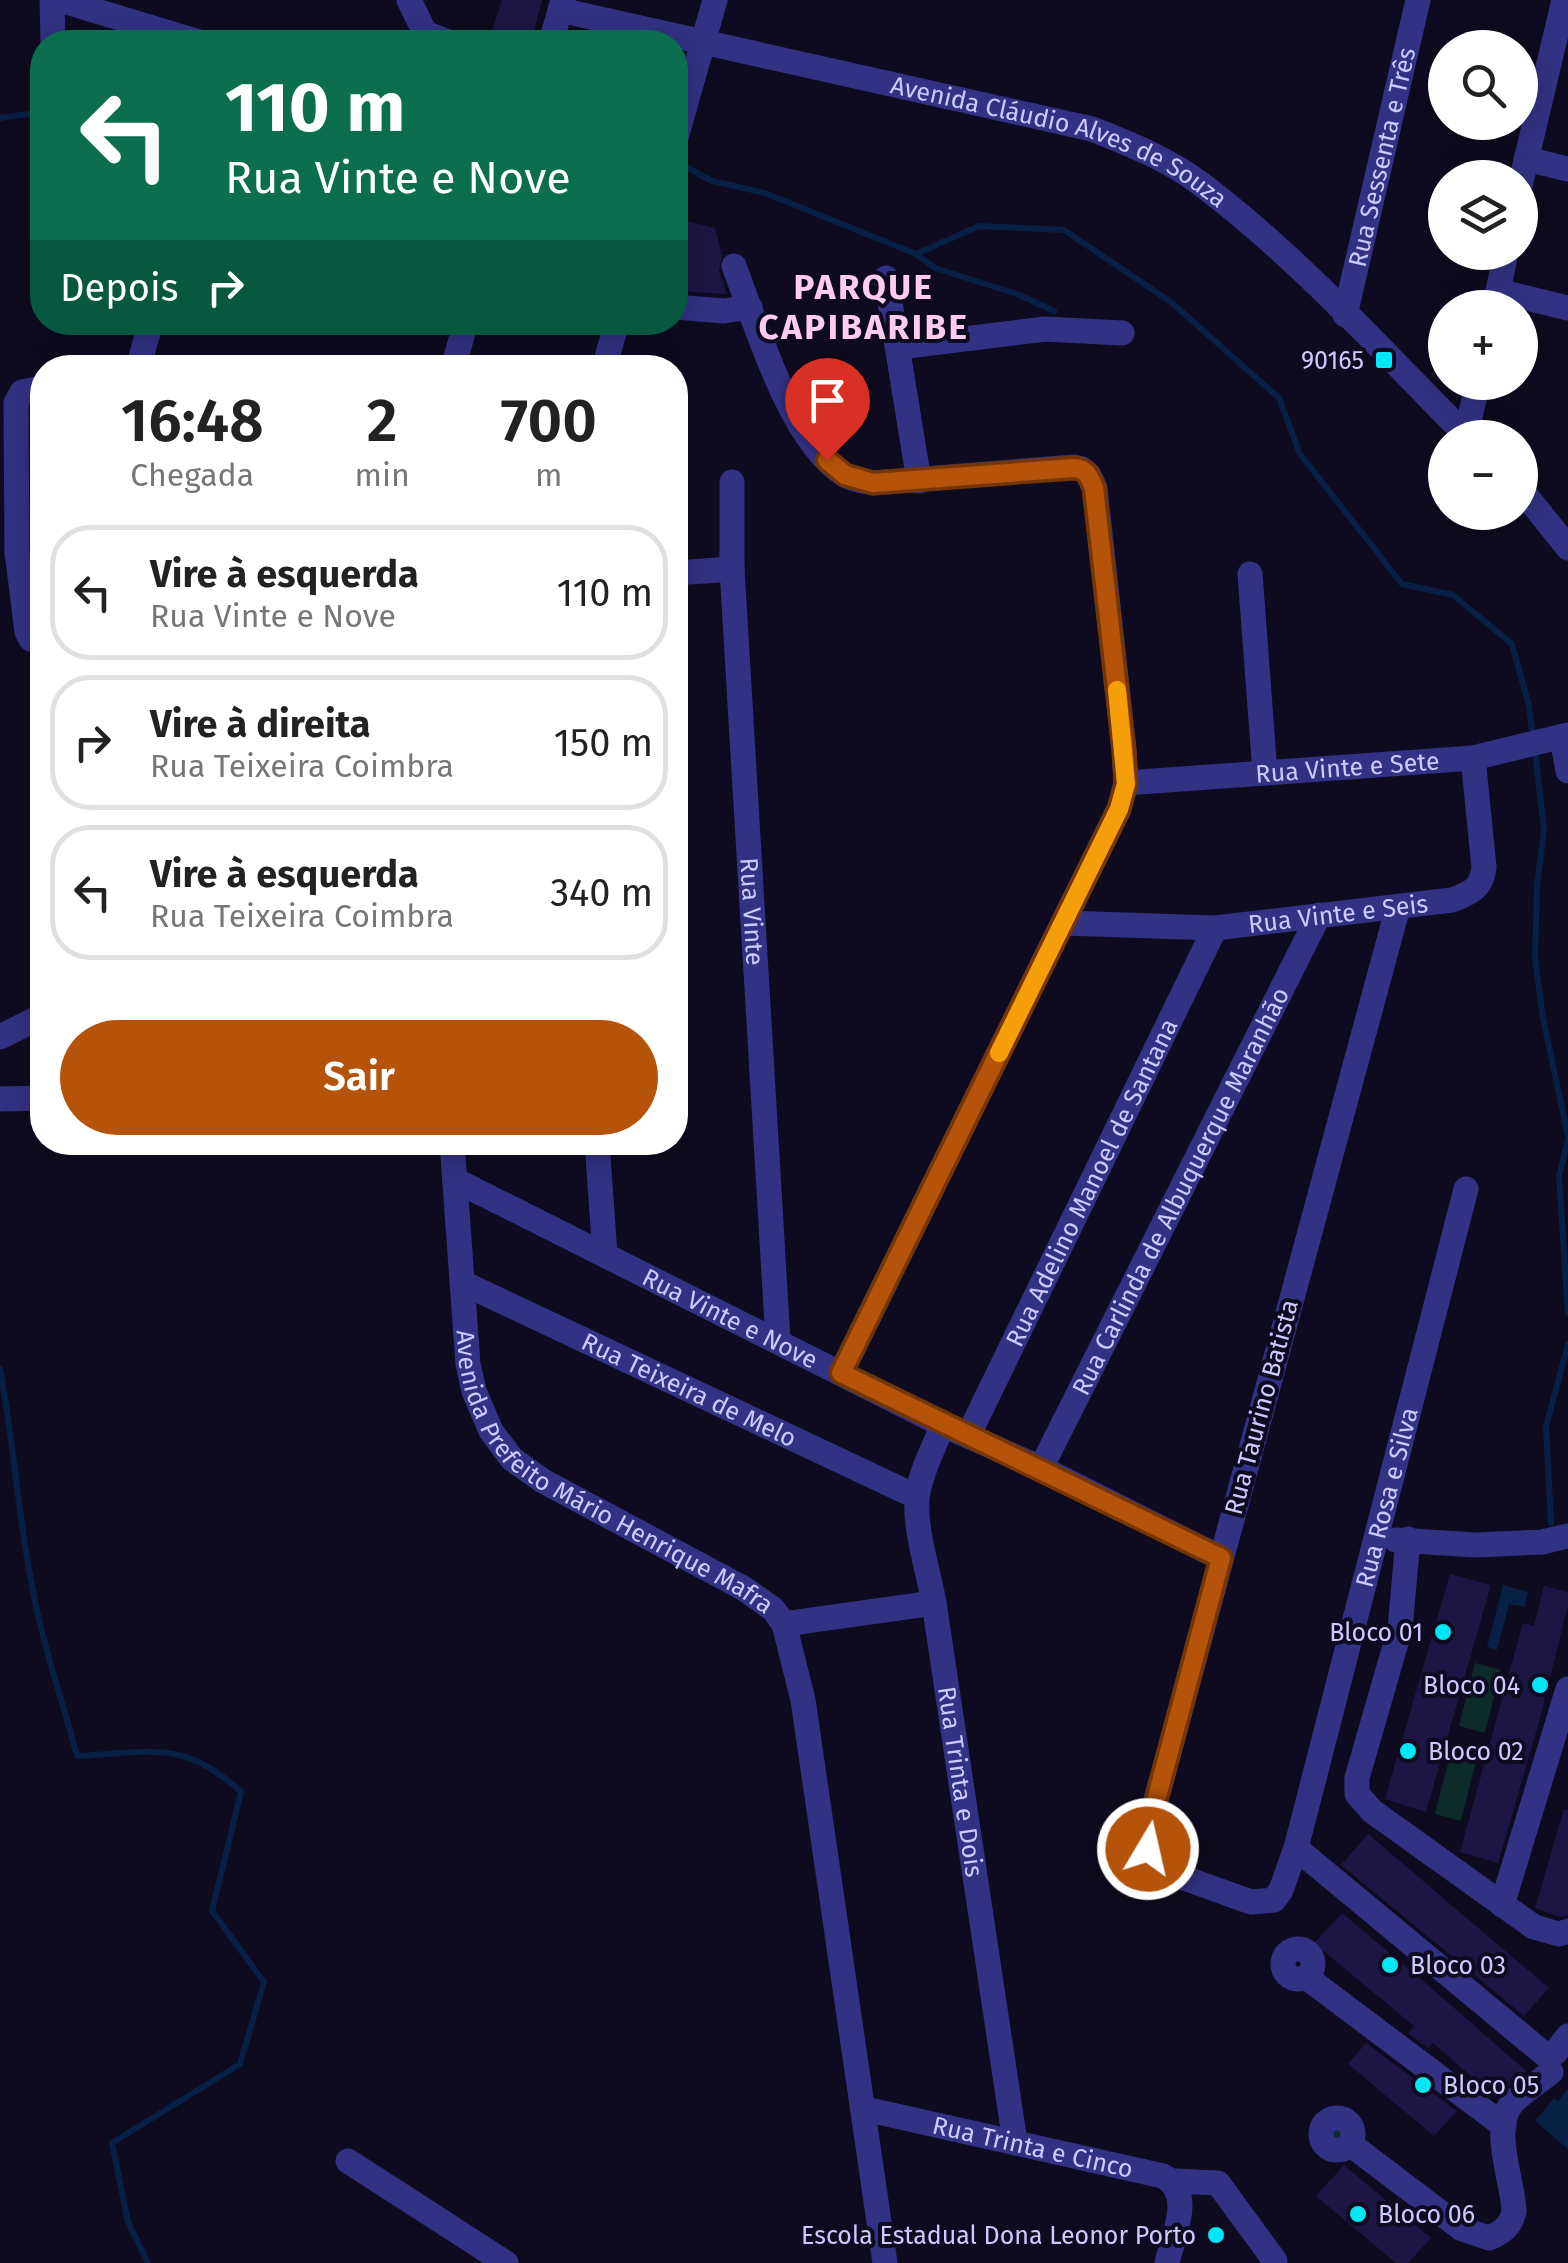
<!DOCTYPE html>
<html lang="pt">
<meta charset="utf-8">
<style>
:root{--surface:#fff;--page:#f6f6f6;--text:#222;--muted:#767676;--line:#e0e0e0;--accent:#b45309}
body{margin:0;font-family:"Fira Sans",sans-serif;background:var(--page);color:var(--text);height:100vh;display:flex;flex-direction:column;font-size:38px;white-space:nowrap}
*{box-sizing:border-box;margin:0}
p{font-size:32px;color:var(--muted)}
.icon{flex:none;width:55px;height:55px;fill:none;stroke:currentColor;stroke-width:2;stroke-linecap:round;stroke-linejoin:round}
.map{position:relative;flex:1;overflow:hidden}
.sheet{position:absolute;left:30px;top:355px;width:658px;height:800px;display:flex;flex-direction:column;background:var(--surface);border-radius:40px;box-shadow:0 5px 25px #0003}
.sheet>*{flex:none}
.guide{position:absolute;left:30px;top:30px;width:658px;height:305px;border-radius:40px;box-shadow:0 5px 25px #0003;background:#0b6e4f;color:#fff;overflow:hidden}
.tools{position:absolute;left:1428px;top:30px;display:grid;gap:20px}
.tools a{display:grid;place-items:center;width:110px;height:110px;border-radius:50%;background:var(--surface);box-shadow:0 5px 25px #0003;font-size:50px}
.pin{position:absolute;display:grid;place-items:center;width:85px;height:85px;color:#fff;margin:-102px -42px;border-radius:50% 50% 50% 0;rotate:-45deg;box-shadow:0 0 10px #0007}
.pin .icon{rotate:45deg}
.me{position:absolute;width:110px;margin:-55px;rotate:9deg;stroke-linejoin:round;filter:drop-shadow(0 0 8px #0008)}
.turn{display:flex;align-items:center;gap:35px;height:210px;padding:0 30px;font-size:45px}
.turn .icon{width:130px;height:130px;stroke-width:2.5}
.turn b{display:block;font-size:70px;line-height:85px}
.then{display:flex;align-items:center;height:95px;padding:0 30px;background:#0003;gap:20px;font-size:38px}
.eta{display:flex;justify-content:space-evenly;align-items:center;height:170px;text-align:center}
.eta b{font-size:60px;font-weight:600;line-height:70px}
.action{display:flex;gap:20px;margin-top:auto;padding:20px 30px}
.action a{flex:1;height:115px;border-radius:60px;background:var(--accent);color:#fff;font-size:40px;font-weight:600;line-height:115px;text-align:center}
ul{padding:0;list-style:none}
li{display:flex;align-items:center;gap:30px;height:135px;margin:0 20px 15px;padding:0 10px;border:5px solid var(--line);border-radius:40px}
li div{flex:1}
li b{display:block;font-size:38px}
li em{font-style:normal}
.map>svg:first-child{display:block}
.green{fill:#0d2b29}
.water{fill:#072043}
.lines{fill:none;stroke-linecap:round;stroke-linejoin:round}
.stream{stroke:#072043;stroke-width:6}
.building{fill:#1d1543}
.minor{stroke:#323284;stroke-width:25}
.route-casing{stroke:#753606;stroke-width:25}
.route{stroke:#b45309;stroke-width:18}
.slow{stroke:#f59e0b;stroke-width:18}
.poi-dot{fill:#00e7f5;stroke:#0e0b20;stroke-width:4}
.labels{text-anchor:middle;stroke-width:8;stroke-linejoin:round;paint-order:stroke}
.street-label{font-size:25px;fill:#cecaff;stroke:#0e0b20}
.poi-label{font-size:25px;fill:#cecaff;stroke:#0e0b20;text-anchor:end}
.district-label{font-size:35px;font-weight:bold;letter-spacing:2.5px;fill:#ffccef;stroke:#0e0b20}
</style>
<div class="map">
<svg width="1568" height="2263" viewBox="0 0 1568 2263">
<rect width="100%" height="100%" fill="#0e0b20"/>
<path class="green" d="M1475 1663 1501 1670 1485 1733 1459 1726Z
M1451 1752 1477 1758 1461 1821 1435 1814Z
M1321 2134a16 16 0 1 1 32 0a16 16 0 1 1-32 0Z"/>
<path class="water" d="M1503 1585 1528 1592 1525 1607 1509 1604 1497 1650 1487 1647Z
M1568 2089V2149L1535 2121 1554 2098 1558 2101Z"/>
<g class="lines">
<path class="stream" d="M0 118 42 112
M675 161 712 181 765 193 916 254 979 226 1064 230 1171 302 1279 398 1300 454 1402 584 1453 595 1512 644 1529 706 1533 739
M916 254 935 268 1017 294 1054 311
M1535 751 1544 830 1537 886 1535 959 1543 1018 1568 1136
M1568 1140 1559 1176 1568 1313
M0 1369C14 1443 18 1517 33 1591 43 1647 63 1702 77 1756 150 1753 183 1738 241 1792L212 1911 264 1982 240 2064 112 2143 128 2222 148 2263
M1551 1523 1546 1427 1568 1344"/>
</g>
<path class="building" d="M502 0H542L531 42H488Z
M675 218 715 228 722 256 719 271 727 294 675 291Z
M1450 1574 1491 1585 1426 1812 1385 1799Z
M1544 1586 1568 1592V1605L1539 1722 1498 1863 1460 1852 1523 1623 1534 1626Z
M1564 1809 1568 1810V1915L1559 1917 1535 1908Z
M1368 1834 1549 1988 1524 2016 1341 1865Z
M1342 1913 1429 1986 1526 2071 1496 2098 1433 2043 1428 2048 1408 2033 1414 2026 1314 1943Z
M1366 2043 1457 2111 1434 2136 1348 2064Z
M1344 2165 1431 2238 1408 2263H1396L1316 2196Z"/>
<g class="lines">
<g class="minor">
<path d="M52 0 53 42"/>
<path d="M60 0 199 42"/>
<path d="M409 0 425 33 448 42"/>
<path id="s1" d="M560 10 1092 129C1130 144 1168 159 1201 184 1299 258 1383 352 1469 438"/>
<path d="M551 42 563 0"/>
<path d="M675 141 715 0"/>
<path d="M1526 159 1568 169"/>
<path d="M1520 186 1564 0"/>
<path d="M734 266C757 326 789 438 843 474 852 480 863 481 873 483L1074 467 1082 469 1089 475 1095 488 1124 750 1126 783 1119 809 841 1373"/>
<path d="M886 278 919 481"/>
<path d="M1498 291 1568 308"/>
<path d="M1495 306 1506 252"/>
<path d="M675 307 724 311 750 307"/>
<path id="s2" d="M1345 315 1418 0"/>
<path d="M899 347 1045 329 1122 333"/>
<path d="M138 368 151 322"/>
<path d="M453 368 466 322"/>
<path d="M604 368 617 322"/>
<path d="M42 388 22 392 16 403 17 552 27 632 31 639 42 640"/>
<path d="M1466 434 1478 382"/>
<path id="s3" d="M732 482V569L778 1341"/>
<path d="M1520 488 1568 548"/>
<path d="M675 573 732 569"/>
<path d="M1250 574 1265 773"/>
<path d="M1562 737 1568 771"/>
<path id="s4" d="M1126 783 1473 758 1568 735"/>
<path id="s5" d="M1398 907 1152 1815C1148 1834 1143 1855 1159 1869L1251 1902 1274 1900 1281 1890 1296 1848 1466 1189"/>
<path id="s6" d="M1064 923 1215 928 1452 900C1471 893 1482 888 1484 867L1473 758"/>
<path d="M0 1037 42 1016"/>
<path d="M0 1099 42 1098"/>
<path id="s7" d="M452 1142 468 1364 474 1391 491 1431 512 1459 543 1481 743 1588 773 1609 784 1624 803 1700 885 2263"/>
<path d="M597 1142 605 1255"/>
<path id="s8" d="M455 1180 943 1425 1041 1468 1221 1558"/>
<path id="s9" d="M463 1283 917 1497"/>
<path id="s10" d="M943 1425C934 1447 922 1469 918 1492 912 1522 929 1573 934 1603L1015 2142"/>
<path id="s11" d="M968 1436 1215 928"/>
<path id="s12" d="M1041 1468 1319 915"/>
<path d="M1408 1539 1400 1629 1357 1778V1794L1372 1811 1534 1927 1559 1934 1568 1931"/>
<path d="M1396 1540 1476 1545 1542 1542 1568 1536"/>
<path d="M784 1624 934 1603"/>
<path d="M1296 1848 1549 2058"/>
<path d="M1502 1905 1568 1689"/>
<circle cx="1298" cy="1964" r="15"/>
<path d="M1306 1977 1504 2126"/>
<path d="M1555 2053 1568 2036"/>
<path id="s13" d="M865 2109 1163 2176C1195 2193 1173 2235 1167 2263"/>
<circle cx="1337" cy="2134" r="16"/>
<path d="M1350 2144 1462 2229 1489 2238C1503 2232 1511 2226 1514 2211 1513 2180 1490 2128 1513 2102 1524 2091 1539 2082 1551 2072"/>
<path d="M348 2161 506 2263"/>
<path d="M1174 2181 1218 2183 1275 2261"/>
</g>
</g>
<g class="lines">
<defs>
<path id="route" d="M827 460 845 475 873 483 1074 468C1087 469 1089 476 1094 488L1124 750 1126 784 1119 809 841 1373 1221 1558 1152 1815 1148 1849"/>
</defs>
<use href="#route" class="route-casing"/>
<use href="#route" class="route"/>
<path class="slow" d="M999 1053 1119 809 1126 784 1117 690"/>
</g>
<g class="poi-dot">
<rect x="1374" y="350" width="20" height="20" rx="5"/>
<circle cx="1443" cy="1632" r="10"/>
<circle cx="1540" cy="1685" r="10"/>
<circle cx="1408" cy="1751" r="10"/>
<circle cx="1390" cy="1965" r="10"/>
<circle cx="1423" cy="2085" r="10"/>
<circle cx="1358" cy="2214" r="10"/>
<circle cx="1216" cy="2235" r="10"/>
</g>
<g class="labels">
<g class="street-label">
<text dy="9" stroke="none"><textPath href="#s1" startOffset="518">Avenida Cláudio Alves de Souza</textPath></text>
<text dy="9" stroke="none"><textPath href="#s2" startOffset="162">Rua Sessenta e Três</textPath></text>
<text dy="9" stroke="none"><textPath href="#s4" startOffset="222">Rua Vinte e Sete</textPath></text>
<text dy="9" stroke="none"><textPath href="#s3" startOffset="430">Rua Vinte</textPath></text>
<text dy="9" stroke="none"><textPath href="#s6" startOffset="275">Rua Vinte e Seis</textPath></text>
<text dy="9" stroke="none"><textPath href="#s11" startOffset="282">Rua Adelino Manoel de Santana</textPath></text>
<text dy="9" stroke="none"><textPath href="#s12" startOffset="310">Rua Carlinda de Albuquerque Maranhão</textPath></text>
<text dy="9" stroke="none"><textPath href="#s8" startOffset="308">Rua Vinte e Nove</textPath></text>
<text dy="9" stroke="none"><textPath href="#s9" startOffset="250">Rua Teixeira de Melo</textPath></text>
<text transform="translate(1261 1407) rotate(-75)" y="9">Rua Taurino Batista</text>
<text dy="9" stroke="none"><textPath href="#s7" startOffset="408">Avenida Prefeito Mário Henrique Mafra</textPath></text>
<text dy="9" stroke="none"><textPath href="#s5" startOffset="1538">Rua Rosa e Silva</textPath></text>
<text dy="9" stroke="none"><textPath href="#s10" startOffset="365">Rua Trinta e Dois</textPath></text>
<text dy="9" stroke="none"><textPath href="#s13" startOffset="172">Rua Trinta e Cinco</textPath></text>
</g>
<g class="poi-label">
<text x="1364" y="369">90165</text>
<text x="1423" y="1641">Bloco 01</text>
<text x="1520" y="1694">Bloco 04</text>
<text x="1428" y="1760" text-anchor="start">Bloco 02</text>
<text x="1410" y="1974" text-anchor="start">Bloco 03</text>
<text x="1443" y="2094" text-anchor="start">Bloco 05</text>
<text x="1378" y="2223" text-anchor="start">Bloco 06</text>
<text x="1196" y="2244">Escola Estadual Dona Leonor Porto</text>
</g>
<g class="district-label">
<text x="864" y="299">PARQUE<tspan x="864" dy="40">CAPIBARIBE</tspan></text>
</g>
</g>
</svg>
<div class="tools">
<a><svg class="icon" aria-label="search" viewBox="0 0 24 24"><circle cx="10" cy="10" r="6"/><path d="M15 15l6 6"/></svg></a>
<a><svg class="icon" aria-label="layers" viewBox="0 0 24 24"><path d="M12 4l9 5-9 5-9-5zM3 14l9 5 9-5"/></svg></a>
<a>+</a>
<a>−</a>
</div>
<div class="pin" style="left:827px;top:460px;background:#d93025"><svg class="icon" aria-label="arrive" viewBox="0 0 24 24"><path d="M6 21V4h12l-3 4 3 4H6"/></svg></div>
<svg class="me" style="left:1148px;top:1849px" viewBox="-20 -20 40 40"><circle r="17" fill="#b45309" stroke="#fff" stroke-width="3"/><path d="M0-11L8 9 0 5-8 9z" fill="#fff"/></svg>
<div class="guide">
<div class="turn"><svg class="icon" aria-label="left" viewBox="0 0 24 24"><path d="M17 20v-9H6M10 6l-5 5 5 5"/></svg><div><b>110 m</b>Rua Vinte e Nove</div></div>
<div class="then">Depois<svg class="icon" aria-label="right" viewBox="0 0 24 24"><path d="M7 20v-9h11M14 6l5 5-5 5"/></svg></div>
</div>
<section class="sheet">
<div class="eta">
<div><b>16:48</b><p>Chegada</p></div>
<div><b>2</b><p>min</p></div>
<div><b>700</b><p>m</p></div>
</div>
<ul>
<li><svg class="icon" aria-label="left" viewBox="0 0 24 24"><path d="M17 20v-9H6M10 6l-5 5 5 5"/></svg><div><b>Vire à esquerda</b><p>Rua Vinte e Nove</p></div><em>110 m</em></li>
<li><svg class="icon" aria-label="right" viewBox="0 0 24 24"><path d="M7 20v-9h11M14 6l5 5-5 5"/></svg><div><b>Vire à direita</b><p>Rua Teixeira Coimbra</p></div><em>150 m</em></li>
<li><svg class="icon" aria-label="left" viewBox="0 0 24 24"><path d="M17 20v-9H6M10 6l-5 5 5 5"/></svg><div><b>Vire à esquerda</b><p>Rua Teixeira Coimbra</p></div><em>340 m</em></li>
</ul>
<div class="action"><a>Sair</a></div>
</section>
</div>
